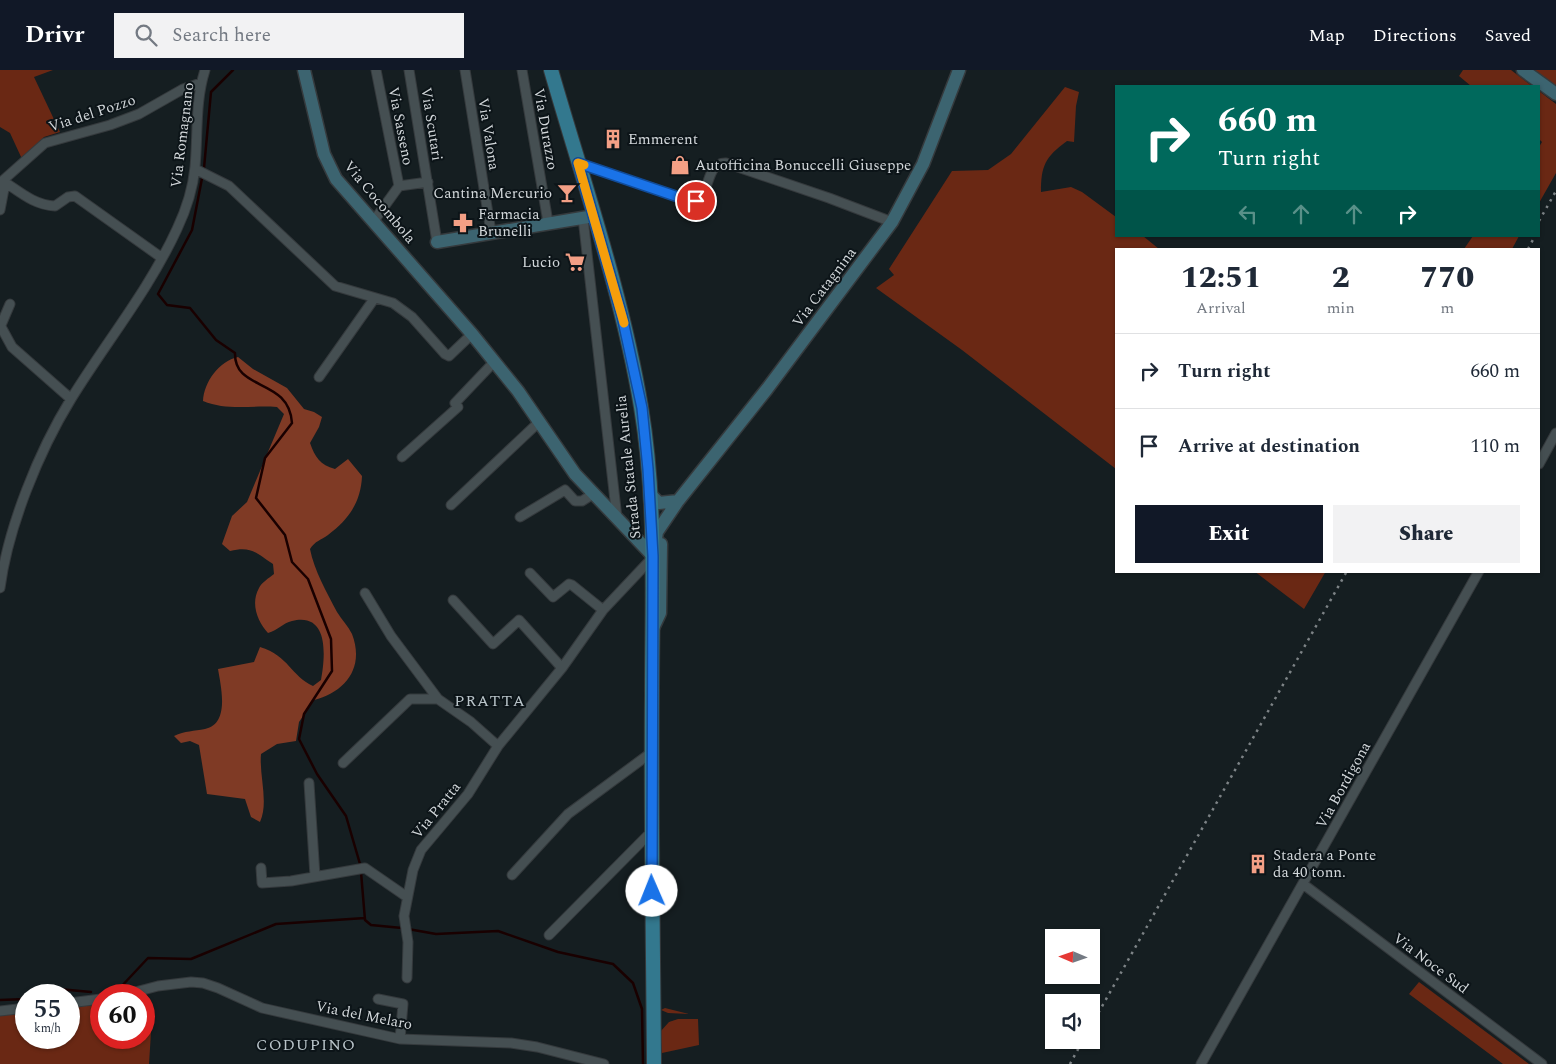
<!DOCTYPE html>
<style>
:root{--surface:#fff;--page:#f2f2f3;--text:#1f2937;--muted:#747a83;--line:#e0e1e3;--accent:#111827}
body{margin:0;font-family:Spectral,serif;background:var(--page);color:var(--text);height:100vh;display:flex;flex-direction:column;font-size:19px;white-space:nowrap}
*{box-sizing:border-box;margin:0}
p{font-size:16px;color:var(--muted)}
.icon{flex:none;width:28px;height:28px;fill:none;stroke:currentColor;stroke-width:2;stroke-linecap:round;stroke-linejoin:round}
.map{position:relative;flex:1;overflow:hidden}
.sheet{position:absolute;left:1115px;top:178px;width:425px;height:325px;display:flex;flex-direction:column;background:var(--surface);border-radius:0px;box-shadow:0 1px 4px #0004}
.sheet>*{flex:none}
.top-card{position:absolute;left:1115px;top:15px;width:425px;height:152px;border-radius:0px;box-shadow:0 1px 4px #0004;background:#00695c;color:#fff;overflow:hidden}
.needle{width:32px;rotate:272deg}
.controls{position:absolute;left:1045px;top:859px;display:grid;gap:10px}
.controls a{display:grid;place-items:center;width:55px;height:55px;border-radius:0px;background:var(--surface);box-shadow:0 1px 4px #0004;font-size:25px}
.speed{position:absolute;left:15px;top:914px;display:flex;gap:10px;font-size:25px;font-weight:700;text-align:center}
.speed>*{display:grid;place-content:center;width:65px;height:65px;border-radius:50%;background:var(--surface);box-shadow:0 1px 4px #0004;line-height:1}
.speed small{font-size:12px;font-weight:400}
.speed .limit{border:8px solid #d22;background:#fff;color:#111}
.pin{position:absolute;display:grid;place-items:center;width:42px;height:42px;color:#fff;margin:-21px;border:2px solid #fff;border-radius:50%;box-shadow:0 1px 5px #0007}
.me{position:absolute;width:55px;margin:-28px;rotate:359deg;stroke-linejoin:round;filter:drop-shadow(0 0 4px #0008)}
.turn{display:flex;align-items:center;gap:18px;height:105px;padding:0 20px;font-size:22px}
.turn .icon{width:65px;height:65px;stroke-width:2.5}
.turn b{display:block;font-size:35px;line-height:42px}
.lanes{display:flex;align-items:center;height:48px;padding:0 20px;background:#0003;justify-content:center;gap:25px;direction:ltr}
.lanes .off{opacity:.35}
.eta{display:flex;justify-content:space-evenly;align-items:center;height:85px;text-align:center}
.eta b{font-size:30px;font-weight:800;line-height:35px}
.primary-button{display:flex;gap:10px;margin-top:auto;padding:10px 20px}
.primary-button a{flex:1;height:58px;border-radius:0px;background:var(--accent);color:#fff;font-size:20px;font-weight:800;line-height:58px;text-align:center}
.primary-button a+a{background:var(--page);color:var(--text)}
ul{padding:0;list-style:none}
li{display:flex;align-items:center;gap:15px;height:75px;padding:0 20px;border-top:1px solid var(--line)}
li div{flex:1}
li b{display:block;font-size:19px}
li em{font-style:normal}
header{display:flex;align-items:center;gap:30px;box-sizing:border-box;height:70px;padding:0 25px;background:var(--accent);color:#fff}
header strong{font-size:24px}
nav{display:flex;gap:28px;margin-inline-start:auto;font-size:18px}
.search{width:350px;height:45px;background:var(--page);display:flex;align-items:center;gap:12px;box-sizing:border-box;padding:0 18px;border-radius:0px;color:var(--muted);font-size:19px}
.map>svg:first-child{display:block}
.green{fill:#6a2814}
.forest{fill:#7f3a25}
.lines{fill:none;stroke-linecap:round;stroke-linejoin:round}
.stream{stroke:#190000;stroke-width:2.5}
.street-casing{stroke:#353a3d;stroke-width:11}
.secondary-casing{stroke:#353a3d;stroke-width:15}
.primary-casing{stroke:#353a3d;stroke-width:16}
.street{stroke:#454f52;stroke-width:9}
.secondary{stroke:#3c6470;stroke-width:12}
.primary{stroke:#33788e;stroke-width:14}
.rail{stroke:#7d8386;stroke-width:2.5;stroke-dasharray:2.5 5;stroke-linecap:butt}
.route-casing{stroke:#114b97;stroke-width:12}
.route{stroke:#1a73e8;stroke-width:9}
.slow{stroke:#f59e0b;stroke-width:9}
.labels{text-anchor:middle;stroke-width:4;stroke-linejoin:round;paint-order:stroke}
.street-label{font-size:15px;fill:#d2d7da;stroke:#0c1418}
.poi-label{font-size:15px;fill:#d2d7da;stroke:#0c1418;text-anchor:start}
.neighbourhood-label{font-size:16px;letter-spacing:1px;fill:#b9c4c9;stroke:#0c1418}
</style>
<header>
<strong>Drivr</strong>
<div class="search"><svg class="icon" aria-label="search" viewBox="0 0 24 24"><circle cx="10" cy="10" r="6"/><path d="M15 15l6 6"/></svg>Search here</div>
<nav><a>Map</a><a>Directions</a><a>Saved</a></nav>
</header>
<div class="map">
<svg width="1556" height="994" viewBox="0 0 1556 994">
<rect width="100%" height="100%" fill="#151e21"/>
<path class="green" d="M0 0H53L34 7 60 62 44 67 22 89 10 63 0 57Z
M1463 0H1511L1532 16H1471L1459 6Z
M1532 0H1556V18Z
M1065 17 1079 22 1076 36 1074 72 1067 71C1045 87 1041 96 1041 122L1071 117 1082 122 1116 147V166H1143L1159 179H1116V399L962 280 876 218 894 205 889 199 952 101 988 100 1011 84Z
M1539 21 1556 34V103L1539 133V77L1542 72 1539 69Z
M1473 166H1519L1512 179H1464Z
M1254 501H1326L1304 539Z
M1419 912 1529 994H1503L1409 924Z
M144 931 147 932V947H152L149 994H0V944L26 941V968H69V937L101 933V968H144Z
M665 938 689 944 668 943 661 940Z
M678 949H698L699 975 662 983 660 962 669 952Z"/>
<path class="forest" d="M238 287 253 299 287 318 304 339 314 342 322 347 319 357 310 373C315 387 320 395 335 399L348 389 362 406C361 432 349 449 328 465 321 470 315 471 310 479 314 500 327 523 337 542 342 550 348 556 352 564 365 598 345 622 314 630L299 652 296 671 277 674 261 684C259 706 269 732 260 752L251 747 245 729 207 724 199 675 190 671 181 673 174 666C185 661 194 661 205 659 230 654 221 617 218 599L254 592 260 577C289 586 291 606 313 616L321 610C325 588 330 542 292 551 283 553 278 560 268 563 258 552 250 534 259 518 261 513 269 508 274 504L273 494C256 483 252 476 230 481L222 474 232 446 247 432 284 344 277 337C251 335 227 341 203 331 204 312 219 291 238 287Z"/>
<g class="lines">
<path class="stream" d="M233 0 211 22 204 98 192 160 158 224 167 235 190 238 216 270 235 283C234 322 289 307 292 353L265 388 256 428 285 465 292 492 308 509 331 569 332 601 304 644 299 669 317 704 346 746 360 794
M361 802 365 850 371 855 402 858
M408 859 436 864 498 861 558 882 613 894 633 913 642 939 643 994
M118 920 148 888 191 889 276 854 365 848
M35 925 48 918 91 922
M0 930 26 929"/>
<defs>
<path id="street" d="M376 0 399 116
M409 0 437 172
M465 0 491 162
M522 0 548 152
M578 93 693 132C712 127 704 92 726 93L829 128 892 152
M195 99 229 116 335 216 393 233 412 247 445 284 449 286 472 264
M3 111C20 122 34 135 55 136L68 127 75 126 162 188
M0 113 45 73 110 55 139 44 183 19 201 13
M0 140 4 119 3 111
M583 148 617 448
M373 152 399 116 428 112
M0 255 12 277 71 329
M1 255 10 234
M319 307 374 229
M402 387 458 337 455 333 494 292
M1539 394 1556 363
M451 435 539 352
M520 447 565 420 575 431H582L593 424
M530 503 553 527 569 514 572 515 603 540
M0 518C8 457 39 381 71 329 106 272 149 220 177 159 186 140 193 118 195 97 198 65 195 31 205 0
M365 523 391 566 438 629
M453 530 493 574 519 550 562 598
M343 693 410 629H438L471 652 498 676
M309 713 315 806
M261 798 262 813 291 811 365 798 407 827
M512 805 568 744 652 682
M1303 814 1542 994
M549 865 651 762
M407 908 408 872 404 846 413 800 421 780 468 724 498 676 562 598 603 540 653 487
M124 925 158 916 191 912 203 913 218 918 262 938 400 969 511 973 537 977 604 994
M378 929 403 934 400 969
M69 933 101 929
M0 941 26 938
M1201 994 1479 501"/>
<path id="secondary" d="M304 0 324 84 336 109 472 264 518 321 575 404 653 486
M1523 0 1556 24
M437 172 594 146
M651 425 659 433 678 431
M655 476 657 462 678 431 767 319 892 152 923 94 959 0
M653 558 660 543 661 474"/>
<path id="primary" d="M551 0C583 111 622 223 641 337 657 432 652 529 652 625 651 748 653 871 654 994"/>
</defs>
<use href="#street" class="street-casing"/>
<use href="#secondary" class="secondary-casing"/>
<use href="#primary" class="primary-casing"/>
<use href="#street" class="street"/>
<use href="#secondary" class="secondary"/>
<use href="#primary" class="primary"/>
<path class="rail" d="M1539 151 1556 121
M1528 179 1535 166
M1091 956 1347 501
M1070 994 1083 970"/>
</g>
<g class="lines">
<defs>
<path id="route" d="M652 821 653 486 648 399 642 338 622 246 578 93 690 131H696"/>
</defs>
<use href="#route" class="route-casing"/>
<use href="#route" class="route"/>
<path class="slow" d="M584 95 578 93 624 253"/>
</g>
<defs>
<symbol id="building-bare" viewBox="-9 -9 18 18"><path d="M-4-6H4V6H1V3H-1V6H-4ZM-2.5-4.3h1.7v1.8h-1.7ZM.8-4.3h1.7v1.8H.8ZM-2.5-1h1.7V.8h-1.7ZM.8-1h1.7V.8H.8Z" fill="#f39f85" stroke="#0c1418" stroke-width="2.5" paint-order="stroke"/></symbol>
<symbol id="shop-bare" viewBox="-9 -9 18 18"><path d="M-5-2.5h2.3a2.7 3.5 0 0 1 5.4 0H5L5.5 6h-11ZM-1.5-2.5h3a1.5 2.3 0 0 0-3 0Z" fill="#f39f85" stroke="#0c1418" stroke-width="2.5" paint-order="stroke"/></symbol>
<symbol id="bar-bare" viewBox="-9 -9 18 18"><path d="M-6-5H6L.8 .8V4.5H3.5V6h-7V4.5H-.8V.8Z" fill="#f39f85" stroke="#0c1418" stroke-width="2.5" paint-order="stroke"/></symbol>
<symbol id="pharmacy-bare" viewBox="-9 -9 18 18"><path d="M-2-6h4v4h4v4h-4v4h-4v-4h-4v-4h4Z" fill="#f39f85" stroke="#0c1418" stroke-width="2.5" paint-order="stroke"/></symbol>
<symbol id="supermarket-bare" viewBox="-9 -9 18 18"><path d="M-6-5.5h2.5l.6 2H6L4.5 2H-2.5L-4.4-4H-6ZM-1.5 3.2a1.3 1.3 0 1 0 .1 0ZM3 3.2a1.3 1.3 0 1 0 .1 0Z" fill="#f39f85" stroke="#0c1418" stroke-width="2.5" paint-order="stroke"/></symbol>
</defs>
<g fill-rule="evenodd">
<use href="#building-bare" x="599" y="55" width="28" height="28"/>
<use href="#shop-bare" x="666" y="81" width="28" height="28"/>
<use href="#bar-bare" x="553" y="109" width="28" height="28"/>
<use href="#pharmacy-bare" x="449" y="139" width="28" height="28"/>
<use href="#supermarket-bare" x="561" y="178" width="28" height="28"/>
<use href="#building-bare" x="1244" y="780" width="28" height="28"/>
</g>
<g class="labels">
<g class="street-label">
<text transform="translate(92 43) rotate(-18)" y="5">Via del Pozzo</text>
<text transform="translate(432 54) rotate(81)" y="5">Via Scutari</text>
<text transform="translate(401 56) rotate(79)" y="5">Via Sasseno</text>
<text transform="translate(546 59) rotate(80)" y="5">Via Durazzo</text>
<text transform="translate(489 64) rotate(81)" y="5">Via Valona</text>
<text transform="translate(182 65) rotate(-83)" y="5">Via Romagnano</text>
<text transform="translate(380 132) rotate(50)" y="5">Via Cocombola</text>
<text transform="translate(824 217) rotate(-53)" y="5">Via Catagnina</text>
<text transform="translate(628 397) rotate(-96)" y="5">Strada Statale Aurelia</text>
<text transform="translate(1343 715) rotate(-61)" y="5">Via Bordigona</text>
<text transform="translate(436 740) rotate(-51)" y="5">Via Pratta</text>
<text transform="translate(1431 893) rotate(37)" y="5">Via Noce Sud</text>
<text transform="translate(364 945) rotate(11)" y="5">Via del Melaro</text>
</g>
<g class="poi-label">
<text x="628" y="74">Emmerent</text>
<text x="695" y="100">Autofficina Bonuccelli Giuseppe</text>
<text x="552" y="128" text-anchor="end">Cantina Mercurio</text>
<text x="478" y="149">Farmacia<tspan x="478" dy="17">Brunelli</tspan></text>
<text x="560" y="197" text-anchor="end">Lucio</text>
<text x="1273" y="790">Stadera a Ponte<tspan x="1273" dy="17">da 40 tonn.</tspan></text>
</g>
<g class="neighbourhood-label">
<text x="490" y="636">PRATTA</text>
<text x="306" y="980">CODUPINO</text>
</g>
</g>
</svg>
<div class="controls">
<a><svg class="needle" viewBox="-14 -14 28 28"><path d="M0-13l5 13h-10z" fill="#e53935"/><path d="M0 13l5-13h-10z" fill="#747a83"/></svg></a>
<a><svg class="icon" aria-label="sound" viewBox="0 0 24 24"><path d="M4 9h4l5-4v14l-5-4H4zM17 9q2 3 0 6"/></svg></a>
</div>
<div class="speed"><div>55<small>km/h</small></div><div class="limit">60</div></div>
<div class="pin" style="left:696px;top:131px;background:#d93025"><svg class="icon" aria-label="arrive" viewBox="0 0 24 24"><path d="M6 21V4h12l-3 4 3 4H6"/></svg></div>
<svg class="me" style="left:652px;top:821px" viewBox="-20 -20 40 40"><circle r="19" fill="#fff"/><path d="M0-13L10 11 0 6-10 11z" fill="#1a73e8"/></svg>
<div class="top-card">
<div class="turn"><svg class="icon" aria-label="right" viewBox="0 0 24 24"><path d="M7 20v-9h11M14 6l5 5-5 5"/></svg><div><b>660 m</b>Turn right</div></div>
<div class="lanes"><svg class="icon off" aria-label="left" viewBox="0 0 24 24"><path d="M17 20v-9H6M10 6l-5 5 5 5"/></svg><svg class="icon off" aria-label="ahead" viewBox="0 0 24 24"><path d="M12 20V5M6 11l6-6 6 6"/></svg><svg class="icon off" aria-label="ahead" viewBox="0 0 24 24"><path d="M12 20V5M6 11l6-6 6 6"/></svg><svg class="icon" aria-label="right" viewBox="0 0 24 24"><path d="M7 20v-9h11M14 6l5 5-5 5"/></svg></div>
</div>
<section class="sheet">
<div class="eta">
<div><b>12:51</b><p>Arrival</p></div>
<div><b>2</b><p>min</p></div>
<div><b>770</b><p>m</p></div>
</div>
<ul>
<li><svg class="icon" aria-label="right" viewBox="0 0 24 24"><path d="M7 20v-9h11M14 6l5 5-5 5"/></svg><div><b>Turn right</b></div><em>660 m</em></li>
<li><svg class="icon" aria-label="arrive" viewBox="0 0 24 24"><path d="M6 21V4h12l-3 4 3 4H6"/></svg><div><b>Arrive at destination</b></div><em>110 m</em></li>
</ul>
<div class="primary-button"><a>Exit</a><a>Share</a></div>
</section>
</div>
